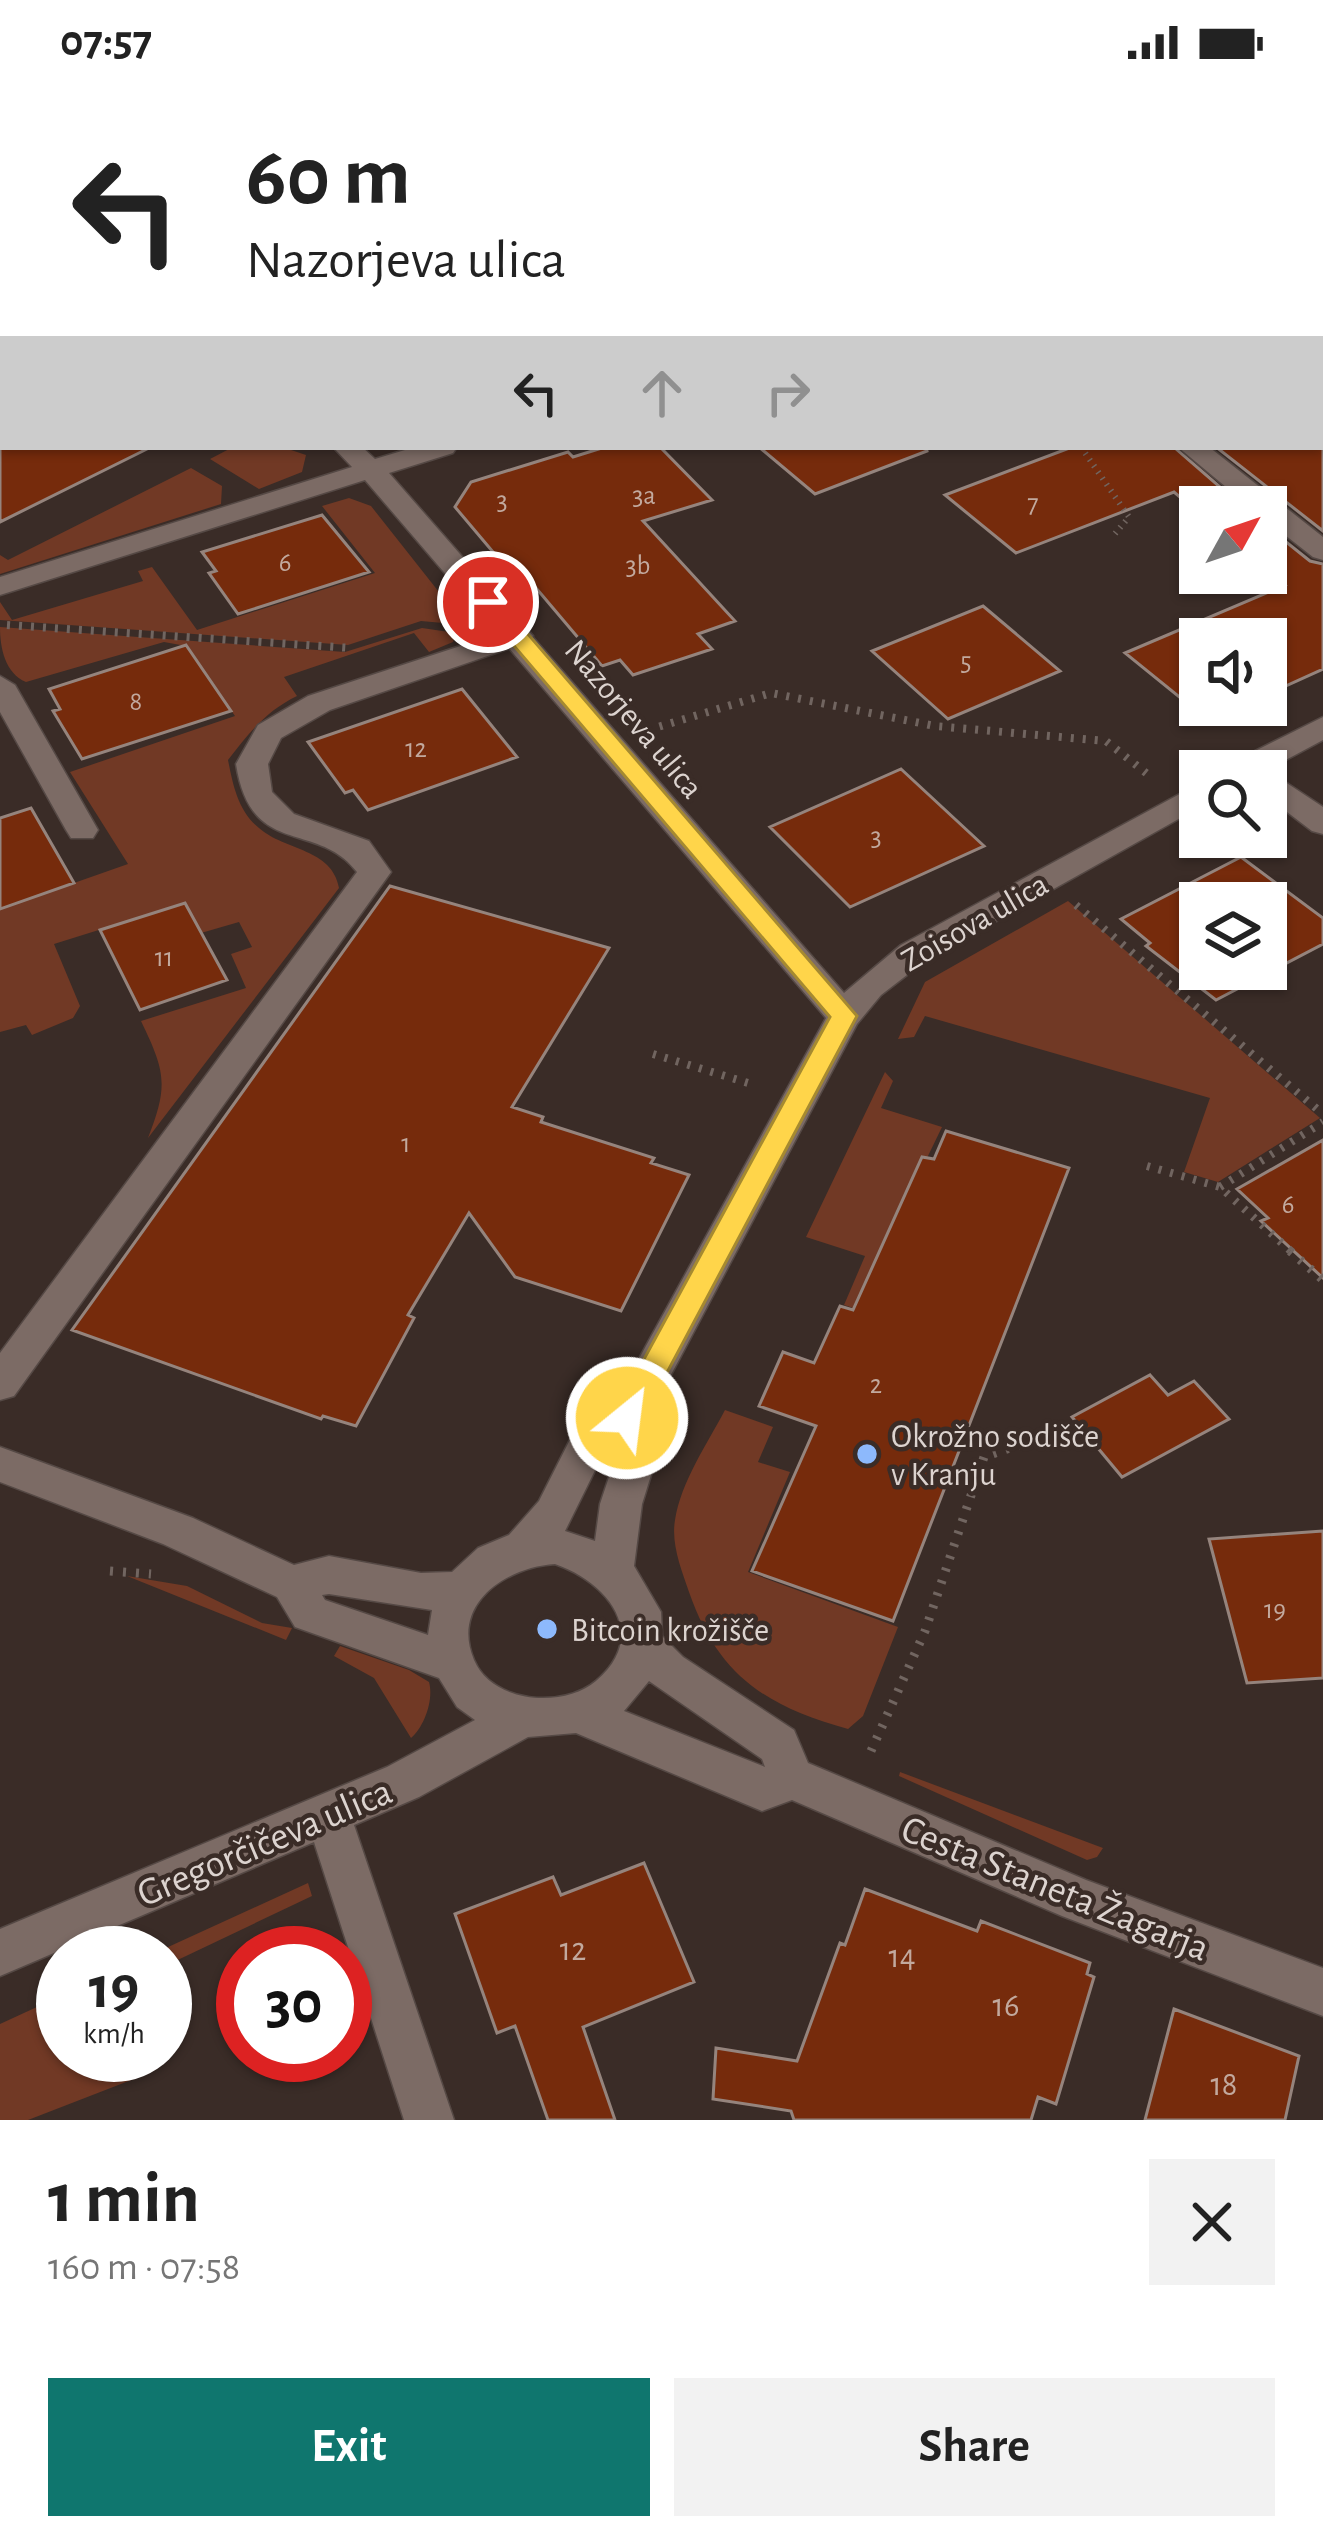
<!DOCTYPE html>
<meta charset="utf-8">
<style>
:root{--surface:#fff;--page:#f2f2f2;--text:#222;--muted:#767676;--accent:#0f766e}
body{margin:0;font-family:"Alegreya Sans",sans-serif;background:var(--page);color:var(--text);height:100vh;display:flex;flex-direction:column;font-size:45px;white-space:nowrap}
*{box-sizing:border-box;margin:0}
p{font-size:39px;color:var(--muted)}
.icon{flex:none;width:66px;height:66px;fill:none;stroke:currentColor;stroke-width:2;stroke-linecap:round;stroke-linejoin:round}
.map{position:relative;height:2036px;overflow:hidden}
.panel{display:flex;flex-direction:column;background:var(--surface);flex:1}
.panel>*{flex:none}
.banner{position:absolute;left:0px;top:0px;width:1323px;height:366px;box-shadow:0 3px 9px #0004;background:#fff;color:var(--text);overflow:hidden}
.needle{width:78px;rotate:50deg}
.fabs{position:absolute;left:1179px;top:402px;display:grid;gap:24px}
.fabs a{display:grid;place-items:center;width:108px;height:108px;border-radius:0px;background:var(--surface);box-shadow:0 3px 9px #0004;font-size:60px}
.speed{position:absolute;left:36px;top:1842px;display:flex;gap:24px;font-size:60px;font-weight:700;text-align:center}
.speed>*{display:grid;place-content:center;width:156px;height:156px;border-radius:50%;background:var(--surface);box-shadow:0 3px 9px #0004;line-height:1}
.speed small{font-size:30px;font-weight:400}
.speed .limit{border:18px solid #d22;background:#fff;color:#111}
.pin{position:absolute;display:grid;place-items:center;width:102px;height:102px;color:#fff;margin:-51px;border:6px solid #fff;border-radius:50%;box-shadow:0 3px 12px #0007}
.me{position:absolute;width:132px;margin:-66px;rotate:29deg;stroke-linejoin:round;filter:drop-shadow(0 0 9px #0008)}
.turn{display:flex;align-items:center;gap:42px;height:252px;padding:0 48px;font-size:54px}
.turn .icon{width:156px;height:156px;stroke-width:2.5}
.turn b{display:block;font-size:84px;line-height:102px}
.lanes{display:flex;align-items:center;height:114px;padding:0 48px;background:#0003;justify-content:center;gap:60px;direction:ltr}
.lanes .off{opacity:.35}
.round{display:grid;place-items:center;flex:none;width:126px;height:126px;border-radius:0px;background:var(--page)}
.overview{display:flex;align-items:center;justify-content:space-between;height:204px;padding:0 48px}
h1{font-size:72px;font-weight:700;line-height:90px}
.primary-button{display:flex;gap:24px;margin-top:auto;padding:24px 48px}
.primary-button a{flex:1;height:138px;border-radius:0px;background:var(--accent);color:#fff;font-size:48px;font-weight:700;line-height:138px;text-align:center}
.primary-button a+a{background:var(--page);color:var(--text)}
.status{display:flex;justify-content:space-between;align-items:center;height:84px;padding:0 60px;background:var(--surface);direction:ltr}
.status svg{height:33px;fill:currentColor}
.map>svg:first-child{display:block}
.green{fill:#713925}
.building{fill:#762b0c;stroke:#95847d;stroke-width:3;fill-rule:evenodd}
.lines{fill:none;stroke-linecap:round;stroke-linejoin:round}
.lane-casing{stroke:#554945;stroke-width:3}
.street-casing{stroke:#554945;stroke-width:3}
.primary-casing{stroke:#554945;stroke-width:3}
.path-far2{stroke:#716560;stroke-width:6;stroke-dasharray:1.5 6;stroke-linecap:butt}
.path-far1{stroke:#716560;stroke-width:8;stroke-dasharray:3 9;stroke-linecap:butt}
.path{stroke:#716560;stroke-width:9;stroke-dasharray:3 10;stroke-linecap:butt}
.lane{fill:#7c6b65;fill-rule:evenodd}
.street{fill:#7c6b65;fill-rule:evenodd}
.primary{fill:#6180b7;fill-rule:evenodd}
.route{fill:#ffd54a;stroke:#a68a30;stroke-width:3}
.poi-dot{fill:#8db9fc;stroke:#3a2c27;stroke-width:4.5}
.labels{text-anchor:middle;stroke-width:9;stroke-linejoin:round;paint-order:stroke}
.number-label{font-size:27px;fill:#c2a99e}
.street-label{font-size:33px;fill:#dcd3cf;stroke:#3a2c27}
.poi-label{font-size:33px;fill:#dcd3cf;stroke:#3a2c27;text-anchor:start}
.near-number-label{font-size:33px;fill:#c2a99e}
.near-street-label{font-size:39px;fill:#dcd3cf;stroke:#3a2c27}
</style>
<div class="status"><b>07:57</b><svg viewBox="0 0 49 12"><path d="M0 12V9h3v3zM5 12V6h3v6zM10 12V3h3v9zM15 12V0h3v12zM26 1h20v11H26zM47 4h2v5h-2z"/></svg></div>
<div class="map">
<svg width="1323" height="2036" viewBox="0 0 1323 2036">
<rect width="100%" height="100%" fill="#3a2c27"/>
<path class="green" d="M233 363H282L306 371 302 388 259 405 210 375Z
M191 384 222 402 221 420 0 490V471L8 476Z
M349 414 371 422 465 541 421 537 348 561 0 536V518L12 536 143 497 138 487 152 483 197 546 375 489 322 422Z
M0 543 345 568 422 544 456 549 453 558 429 568 414 549 284 593 297 612C266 627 249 649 228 676 233 701 238 727 259 744 285 767 332 764 339 804L148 1054C169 1001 165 987 141 937L246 904 231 870 252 863 239 838 201 849 185 819 54 860 80 922 73 934 32 951 26 941 0 948V825L128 780 70 688 235 632 186 562 164 558 26 598C5 589 0 564 0 543Z
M1068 817 1320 1034 1218 1098 1184 1088 1210 1014 925 932 914 953 898 955 925 898Z
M885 988 893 997 881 1024 942 1043 927 1074H922L881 1165 862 1227 844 1221 865 1172 806 1153Z
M725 1326 773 1343 758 1378 790 1388 748 1488 898 1543 863 1632 848 1645C765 1622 718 1591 689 1508 681 1485 671 1460 675 1436 681 1398 707 1360 725 1326Z
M127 1492 187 1502 262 1539 292 1544 286 1556Z
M340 1562 409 1586 429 1598C434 1616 424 1643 411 1654L374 1594 334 1572Z
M900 1688 1103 1764 1097 1773 1087 1776 899 1692Z
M308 1799 312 1812 165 1882V1869H155Z
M63 1911V1971H134L139 1993 28 2036H0V1940Z"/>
<path class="building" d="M0 363H151L0 438Z
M605 363H660L712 416 643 437 735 537 698 550 712 565 633 591 620 576 602 582 514 478 504 481 455 423 471 398 568 368 573 373Z
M759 363H926L927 367 815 410Z
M1072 363H1174L1243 423H1200V430L1174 408 1016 469 945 411Z
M1216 363H1323V447Z
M322 431 369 488 238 530 209 489 216 487 202 468Z
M1266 442 1310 477 1323 480V585L1266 611V555H1200V621H1243L1209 637 1125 569 1285 501 1266 485Z
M983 522 1060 587 948 635 872 567Z
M186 561 231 627 82 675 53 627 60 625 49 605Z
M462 605 517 673 368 726 353 706 345 709 308 658Z
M901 685 984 762 850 823 770 743Z
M31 724 74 799 0 825V734Z
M1241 773 1323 834V860L1216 916 1146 862 1150 859 1121 835ZM1200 819H1266V885H1200Z
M390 802 609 864 512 1023 543 1033 541 1038 654 1074 651 1079 689 1091 621 1227 515 1193 469 1129 408 1231 414 1234 356 1342 323 1332 321 1335 72 1246Z
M185 819 227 896 140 926 100 846Z
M946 1047 1069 1084 893 1537 752 1487 816 1342 759 1322 783 1268 814 1279 840 1222 853 1226 922 1073 934 1075Z
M1323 1056V1194L1261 1137 1268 1134 1237 1105Z
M1150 1291 1168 1311 1194 1297 1229 1335 1122 1393 1072 1333Z
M1323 1447V1594L1247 1599 1209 1455Z
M644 1779 694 1898 583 1943 615 2036H548L515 1942 497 1949 455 1830 553 1793 561 1811Z
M865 1805 977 1847 981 1837 1090 1879 1087 1890 1094 1893 1056 2020 1038 2013 1031 2036H794L791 2027 713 2015 716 1964 797 1977 840 1859 845 1861Z
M1174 1925 1299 1972 1285 2036H1145Z"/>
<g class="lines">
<defs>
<path id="lane" d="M1178 363H1209L1323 453V476L1313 473 1266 436V423H1250Z
M518 543 528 546 533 552 528 558 330 626 281 654 268 680 272 708 294 730 369 757 391 788 14 1312 0 1316V1269L357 788C316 735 251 776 236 680L258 641 308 612Z"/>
<path id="street" d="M53 0H76L78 3H55Z
M3 68V82L0 83V69Z
M3 261V278L0 279V262Z
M333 363H362L375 375 415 363H457L453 369 389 389 844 909 901 861 1200 699V723L925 877 881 911 857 940 648 1334 661 1359 642 1420 634 1482 661 1528 662 1552 683 1573 794 1646 808 1679 1086 1796 1323 1884V1932L1062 1832 792 1716 762 1727 576 1649 528 1653 419 1713 354 1741 454 2036H404L314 1758 0 1892V1845L387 1683 475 1636 457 1623 439 1594 295 1543 277 1513 163 1460 0 1398V1363L193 1434 294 1481 329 1472 421 1489 452 1488 478 1464 509 1451 539 1417 582 1332 613 1322 826 934 365 396 0 511V493L352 383ZM617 1354 620 1360 600 1420 595 1457 565 1447 610 1356ZM555 1480C607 1498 651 1550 596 1597 563 1625 492 1619 474 1576 450 1519 507 1483 555 1480ZM329 1510 432 1526 428 1551 325 1516 322 1511ZM649 1597 762 1675 765 1683 624 1627Z
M0 592 15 601 98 746 93 754H71L66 746 0 628Z
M1323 633V656L1267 686 1323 723V750L1312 747 1266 712V687H1224L1229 680Z"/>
<path id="primary" d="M1160 0H1185L1187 3H1162Z
M1320 90 1323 91V106L1320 105Z"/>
</defs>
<use href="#lane" class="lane-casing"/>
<use href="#street" class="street-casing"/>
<use href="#primary" class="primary-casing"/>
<path class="path-far2" d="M314 0 319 3
M1081 363 1129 433 1113 452"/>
<path class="path-far1" d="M7 541 351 564
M648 646 771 609 935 642 1106 657 1151 693
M1076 821 1323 1030
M653 970 748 999
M1147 1082 1220 1103 1294 1170
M1220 1103 1323 1038"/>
<path class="path" d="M1290 1167 1323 1196
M110 1487 151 1490
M871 1667 925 1547 984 1373 1039 1354"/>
<use href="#lane" class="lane"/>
<use href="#street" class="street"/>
<use href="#primary" class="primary"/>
</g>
<path class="route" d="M488 511 496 513 857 932 638 1343 627 1347 616 1343 612 1334 830 933 481 523 477 518Z"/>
<g class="poi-dot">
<circle cx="867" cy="1370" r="12"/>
<circle cx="547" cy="1545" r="12"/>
</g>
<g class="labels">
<g class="number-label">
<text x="644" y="420">3a</text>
<text x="502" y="425">3</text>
<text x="1033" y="428">7</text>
<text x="285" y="487">6</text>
<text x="638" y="490">3b</text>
<text x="966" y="586">5</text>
<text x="136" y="626">8</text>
<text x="416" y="673">12</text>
<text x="876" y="761">3</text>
<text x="164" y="882">11</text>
<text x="406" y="1068">1</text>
<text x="1288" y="1129">6</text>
<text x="876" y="1309">2</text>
<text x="1275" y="1534">19</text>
</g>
<g class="street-label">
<text transform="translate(635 634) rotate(50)" y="12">Nazorjeva ulica</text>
<text transform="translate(974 837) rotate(-30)" y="12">Zoisova ulica</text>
</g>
<g class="poi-label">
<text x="891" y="1363">Okrožno sodišče<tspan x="891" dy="38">v Kranju</tspan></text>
<text x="571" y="1557">Bitcoin krožišče</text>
</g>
<g class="near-number-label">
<text x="573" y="1876">12</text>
<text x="902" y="1883">14</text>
<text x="1006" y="1932">16</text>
<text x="1224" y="2011">18</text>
</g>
<g class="near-street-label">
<text transform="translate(264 1757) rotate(-23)" y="14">Gregorčičeva ulica</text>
<text transform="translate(1056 1803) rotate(22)" y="14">Cesta Staneta Žagarja</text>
</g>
</g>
</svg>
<div class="fabs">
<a><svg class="needle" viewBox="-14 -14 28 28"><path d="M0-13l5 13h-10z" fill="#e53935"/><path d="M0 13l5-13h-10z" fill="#767676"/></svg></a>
<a><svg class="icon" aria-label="sound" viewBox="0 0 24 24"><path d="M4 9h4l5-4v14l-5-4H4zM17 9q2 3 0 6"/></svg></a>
<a><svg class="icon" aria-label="search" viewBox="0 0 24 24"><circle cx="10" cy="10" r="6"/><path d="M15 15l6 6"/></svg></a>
<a><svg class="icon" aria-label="layers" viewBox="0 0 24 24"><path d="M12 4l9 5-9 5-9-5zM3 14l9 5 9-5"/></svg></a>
</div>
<div class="speed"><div>19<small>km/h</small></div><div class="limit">30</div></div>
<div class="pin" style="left:488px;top:518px;background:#d93025"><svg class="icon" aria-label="arrive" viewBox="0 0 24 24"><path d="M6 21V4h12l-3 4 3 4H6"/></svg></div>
<svg class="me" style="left:627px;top:1334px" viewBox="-20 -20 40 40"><circle r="17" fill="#ffd54a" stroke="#fff" stroke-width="3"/><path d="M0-11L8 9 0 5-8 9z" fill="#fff"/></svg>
<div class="banner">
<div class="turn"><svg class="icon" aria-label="left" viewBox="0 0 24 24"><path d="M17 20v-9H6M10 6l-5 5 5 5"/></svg><div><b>60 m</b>Nazorjeva ulica</div></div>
<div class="lanes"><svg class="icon" aria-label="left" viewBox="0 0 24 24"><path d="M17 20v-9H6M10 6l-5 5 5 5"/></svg><svg class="icon off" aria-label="ahead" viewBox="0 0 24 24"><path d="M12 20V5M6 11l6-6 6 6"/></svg><svg class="icon off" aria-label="right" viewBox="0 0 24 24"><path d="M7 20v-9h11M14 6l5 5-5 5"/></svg></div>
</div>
</div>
<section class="panel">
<div class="overview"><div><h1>1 min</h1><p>160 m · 07:58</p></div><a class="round"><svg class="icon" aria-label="close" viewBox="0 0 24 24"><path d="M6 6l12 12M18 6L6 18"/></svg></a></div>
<div class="primary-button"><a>Exit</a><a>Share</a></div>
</section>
